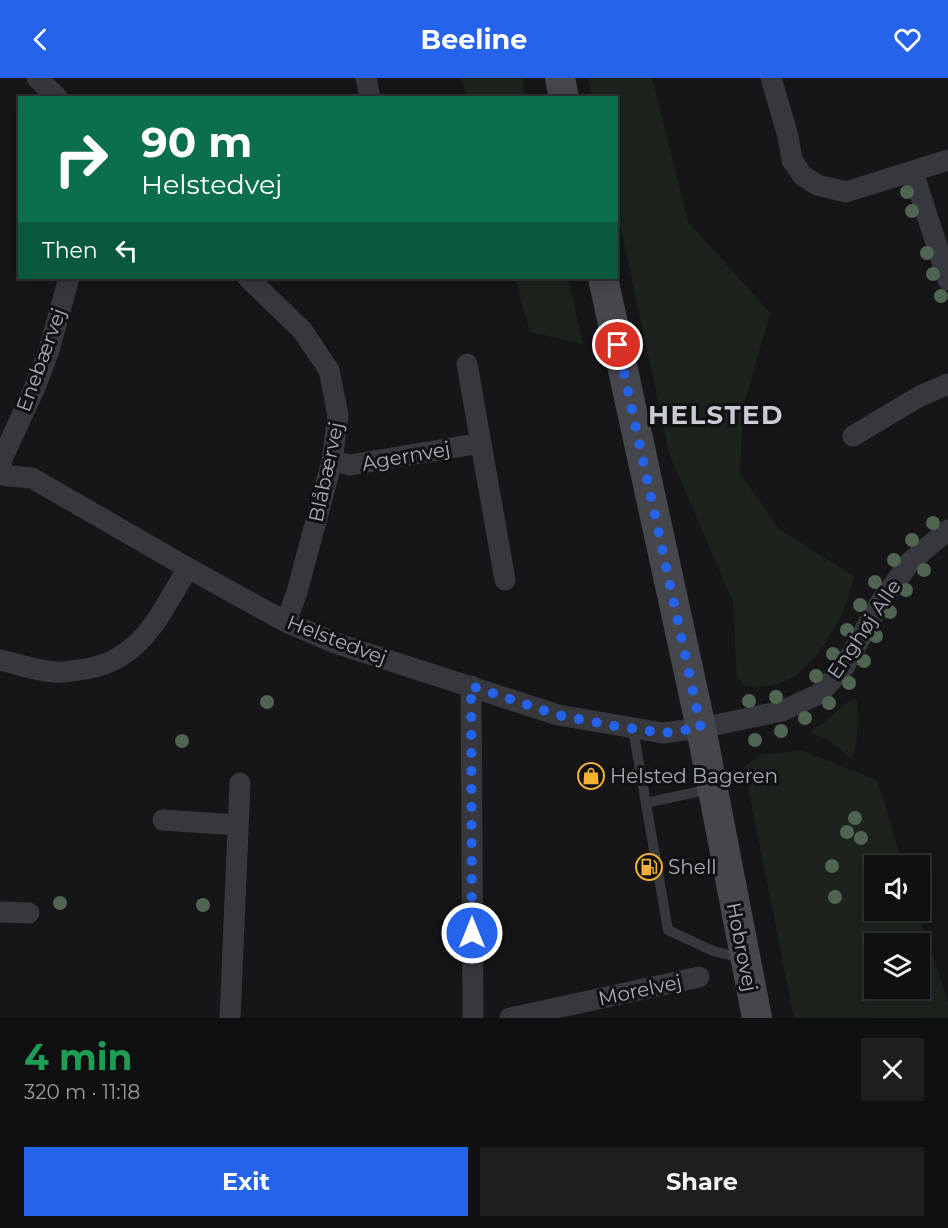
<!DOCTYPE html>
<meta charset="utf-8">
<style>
:root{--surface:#101012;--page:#1e1e20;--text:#f1f3f6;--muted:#9c9d9f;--line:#303032;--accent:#2563eb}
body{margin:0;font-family:Montserrat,sans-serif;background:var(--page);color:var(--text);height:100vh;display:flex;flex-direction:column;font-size:22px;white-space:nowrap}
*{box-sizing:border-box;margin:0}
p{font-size:20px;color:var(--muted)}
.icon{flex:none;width:33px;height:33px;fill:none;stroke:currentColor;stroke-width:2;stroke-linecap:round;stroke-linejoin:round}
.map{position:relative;height:940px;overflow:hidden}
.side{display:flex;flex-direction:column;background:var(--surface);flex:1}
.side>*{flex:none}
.hud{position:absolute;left:18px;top:18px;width:600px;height:183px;border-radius:0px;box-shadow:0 3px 15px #0003,0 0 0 2px var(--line);background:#0b6e4f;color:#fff;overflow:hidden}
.buttons{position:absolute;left:864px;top:777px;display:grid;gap:12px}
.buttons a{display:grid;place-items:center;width:66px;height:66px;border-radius:0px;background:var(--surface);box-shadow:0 3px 15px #0003,0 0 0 2px var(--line);font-size:30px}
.pin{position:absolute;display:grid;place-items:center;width:51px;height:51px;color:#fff;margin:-26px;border:3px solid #fff;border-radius:50%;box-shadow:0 2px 6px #0007}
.me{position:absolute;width:66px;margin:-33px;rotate:0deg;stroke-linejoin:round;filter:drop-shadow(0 0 4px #0008)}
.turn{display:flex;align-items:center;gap:21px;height:126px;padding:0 24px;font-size:27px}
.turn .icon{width:78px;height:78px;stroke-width:2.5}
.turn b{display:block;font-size:42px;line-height:51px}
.then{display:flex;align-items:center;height:57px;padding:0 24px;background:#0003;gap:12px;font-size:22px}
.round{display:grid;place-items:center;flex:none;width:63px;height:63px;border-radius:0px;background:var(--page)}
.headline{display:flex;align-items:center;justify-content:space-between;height:102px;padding:0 24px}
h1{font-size:36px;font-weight:700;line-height:45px;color:#1e9e55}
.action{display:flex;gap:12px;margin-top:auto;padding:12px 24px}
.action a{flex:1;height:69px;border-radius:0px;background:var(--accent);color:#fff;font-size:24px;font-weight:700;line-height:69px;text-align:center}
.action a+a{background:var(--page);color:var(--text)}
header{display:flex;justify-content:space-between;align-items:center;height:78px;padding:0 24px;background:var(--accent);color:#fff;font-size:27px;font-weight:700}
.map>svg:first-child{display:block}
.green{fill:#1c231d;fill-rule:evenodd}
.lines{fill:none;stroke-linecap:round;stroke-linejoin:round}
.lane{stroke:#37383d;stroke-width:10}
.street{stroke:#37383d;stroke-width:21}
.secondary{stroke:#45474d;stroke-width:30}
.tree{fill:#506452}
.route{stroke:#2563eb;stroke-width:10;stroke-dasharray:0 18}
.labels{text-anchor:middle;stroke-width:6;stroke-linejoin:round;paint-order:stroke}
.street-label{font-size:20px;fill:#a8adb8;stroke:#111113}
.poi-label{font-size:20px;fill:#a8adb8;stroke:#111113;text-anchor:start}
.district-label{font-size:26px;font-weight:bold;letter-spacing:1.5px;fill:#c9ccd4;stroke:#111113}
</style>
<header><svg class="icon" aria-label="back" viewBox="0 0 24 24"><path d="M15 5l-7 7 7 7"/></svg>Beeline<svg class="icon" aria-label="heart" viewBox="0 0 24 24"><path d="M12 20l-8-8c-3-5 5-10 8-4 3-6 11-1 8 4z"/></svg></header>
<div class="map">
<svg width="948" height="940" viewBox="0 0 948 940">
<rect width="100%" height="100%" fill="#161618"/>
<path class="green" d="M461 0H522L526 19H467Z
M588 0H652L688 144 770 235 743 329 740 395 779 451 854 498C851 508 849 520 845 529 833 554 815 586 791 600 779 608 759 609 745 608L737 599 733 524 670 378 617 132 616 20 592 19Z
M515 200H568L583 266 530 254Z
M852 621 857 623C859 635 858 670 851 680L830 663 811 655 812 651 819 648Z
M803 673 877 702 903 787 874 788V832L918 833 948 924V940H794L744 689 762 676ZM874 866H920V910H874Z"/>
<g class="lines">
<path class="lane" d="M633 651 668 852 713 873 741 880
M646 725 710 711"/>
<path class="street" d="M37 0 58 20
M366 0 370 20
M771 0 788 58 792 82 802 97 817 107 846 114 948 82
M913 94 948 202
M248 200 302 252 329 292 338 337 332 383 297 514 286 544
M467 286 505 502
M853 358 920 318 948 306
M332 383 350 387 481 365
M0 397 32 400 188 490 286 544 335 565 558 637 663 655 701 650 782 633 819 616 844 589 880 525 911 483 948 452
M2 397 1 383 36 307 49 272 69 200
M0 582C18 586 37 593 55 594 62 595 70 593 78 592 140 586 159 538 188 490
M471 608 473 940
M163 742 238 747
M0 834 29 835
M230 940 240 705
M510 940 699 899"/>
<path class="secondary" d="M560 0 564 20
M603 200 701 650 757 940"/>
</g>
<g class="tree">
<circle cx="907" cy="114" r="7"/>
<circle cx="912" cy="133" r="7"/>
<circle cx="927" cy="175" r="7"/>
<circle cx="933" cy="196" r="7"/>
<circle cx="941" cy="218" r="7"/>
<circle cx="933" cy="445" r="7"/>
<circle cx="912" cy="462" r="7"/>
<circle cx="894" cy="482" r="7"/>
<circle cx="924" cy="492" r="7"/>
<circle cx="875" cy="504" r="7"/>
<circle cx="906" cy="512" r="7"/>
<circle cx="860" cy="527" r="7"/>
<circle cx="890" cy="534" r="7"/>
<circle cx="847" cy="552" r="7"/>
<circle cx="876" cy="558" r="7"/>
<circle cx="833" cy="576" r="7"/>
<circle cx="864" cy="583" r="7"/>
<circle cx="816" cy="598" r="7"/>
<circle cx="849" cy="605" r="7"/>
<circle cx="776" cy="619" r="7"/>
<circle cx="749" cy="623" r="7"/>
<circle cx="267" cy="624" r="7"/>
<circle cx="829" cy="625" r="7"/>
<circle cx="805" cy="640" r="7"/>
<circle cx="781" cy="653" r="7"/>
<circle cx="755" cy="662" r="7"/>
<circle cx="182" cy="663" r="7"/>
<circle cx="855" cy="740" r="7"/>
<circle cx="847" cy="754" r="7"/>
<circle cx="861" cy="760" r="7"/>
<circle cx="832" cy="788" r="7"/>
<circle cx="835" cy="819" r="7"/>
<circle cx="60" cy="825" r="7"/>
<circle cx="203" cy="827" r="7"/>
</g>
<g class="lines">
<path class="route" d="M472 855 471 608 558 637 614 648 663 655 701 650 618 267"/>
</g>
<defs>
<symbol id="shop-ring" viewBox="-11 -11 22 22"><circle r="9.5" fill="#111113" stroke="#f2b134" stroke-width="1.5"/><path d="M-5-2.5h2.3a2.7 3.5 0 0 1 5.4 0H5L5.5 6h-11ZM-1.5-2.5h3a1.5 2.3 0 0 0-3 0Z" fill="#f2b134"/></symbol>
<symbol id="fuel-ring" viewBox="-11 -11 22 22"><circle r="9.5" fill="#111113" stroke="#f2b134" stroke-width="1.5"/><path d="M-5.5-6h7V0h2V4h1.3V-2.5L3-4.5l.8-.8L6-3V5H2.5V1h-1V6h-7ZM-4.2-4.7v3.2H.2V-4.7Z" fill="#f2b134"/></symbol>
</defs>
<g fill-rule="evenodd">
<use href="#shop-ring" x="576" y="683" width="30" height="30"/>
<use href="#fuel-ring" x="634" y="774" width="30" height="30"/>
</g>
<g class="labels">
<g class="street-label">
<text transform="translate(41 282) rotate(-70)" y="7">Enebærvej</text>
<text transform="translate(406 378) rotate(-10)" y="7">Agernvej</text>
<text transform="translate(326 394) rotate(-78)" y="7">Blåbærvej</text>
<text transform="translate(864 551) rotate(-56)" y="7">Enghøj Alle</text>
<text transform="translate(337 562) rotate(21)" y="7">Helstedvej</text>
<text transform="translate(742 869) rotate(79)" y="7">Hobrovej</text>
<text transform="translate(640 912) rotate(-12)" y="7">Morelvej</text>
</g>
<g class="poi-label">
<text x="610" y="705">Helsted Bageren</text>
<text x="668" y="796">Shell</text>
</g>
<g class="district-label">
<text x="716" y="346">HELSTED</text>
</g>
</g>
</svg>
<div class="buttons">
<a><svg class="icon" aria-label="sound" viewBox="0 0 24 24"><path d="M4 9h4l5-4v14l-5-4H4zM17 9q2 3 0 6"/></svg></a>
<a><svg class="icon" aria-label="layers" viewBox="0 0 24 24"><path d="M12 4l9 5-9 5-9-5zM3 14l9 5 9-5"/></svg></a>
</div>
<div class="pin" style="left:618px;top:267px;background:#d93025"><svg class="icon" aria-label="arrive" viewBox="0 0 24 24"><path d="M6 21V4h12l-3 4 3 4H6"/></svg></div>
<svg class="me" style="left:472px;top:855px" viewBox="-20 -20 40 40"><circle r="17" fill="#2563eb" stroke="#fff" stroke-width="3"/><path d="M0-11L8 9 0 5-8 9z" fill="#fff"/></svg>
<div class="hud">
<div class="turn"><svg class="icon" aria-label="right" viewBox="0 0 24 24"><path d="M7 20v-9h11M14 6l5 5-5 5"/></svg><div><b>90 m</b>Helstedvej</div></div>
<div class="then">Then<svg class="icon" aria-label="left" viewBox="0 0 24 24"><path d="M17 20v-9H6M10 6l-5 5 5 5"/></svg></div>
</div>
</div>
<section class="side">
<div class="headline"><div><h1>4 min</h1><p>320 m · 11:18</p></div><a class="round"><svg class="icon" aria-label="close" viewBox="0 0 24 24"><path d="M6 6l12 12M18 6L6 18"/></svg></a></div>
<div class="action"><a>Exit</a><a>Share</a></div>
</section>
